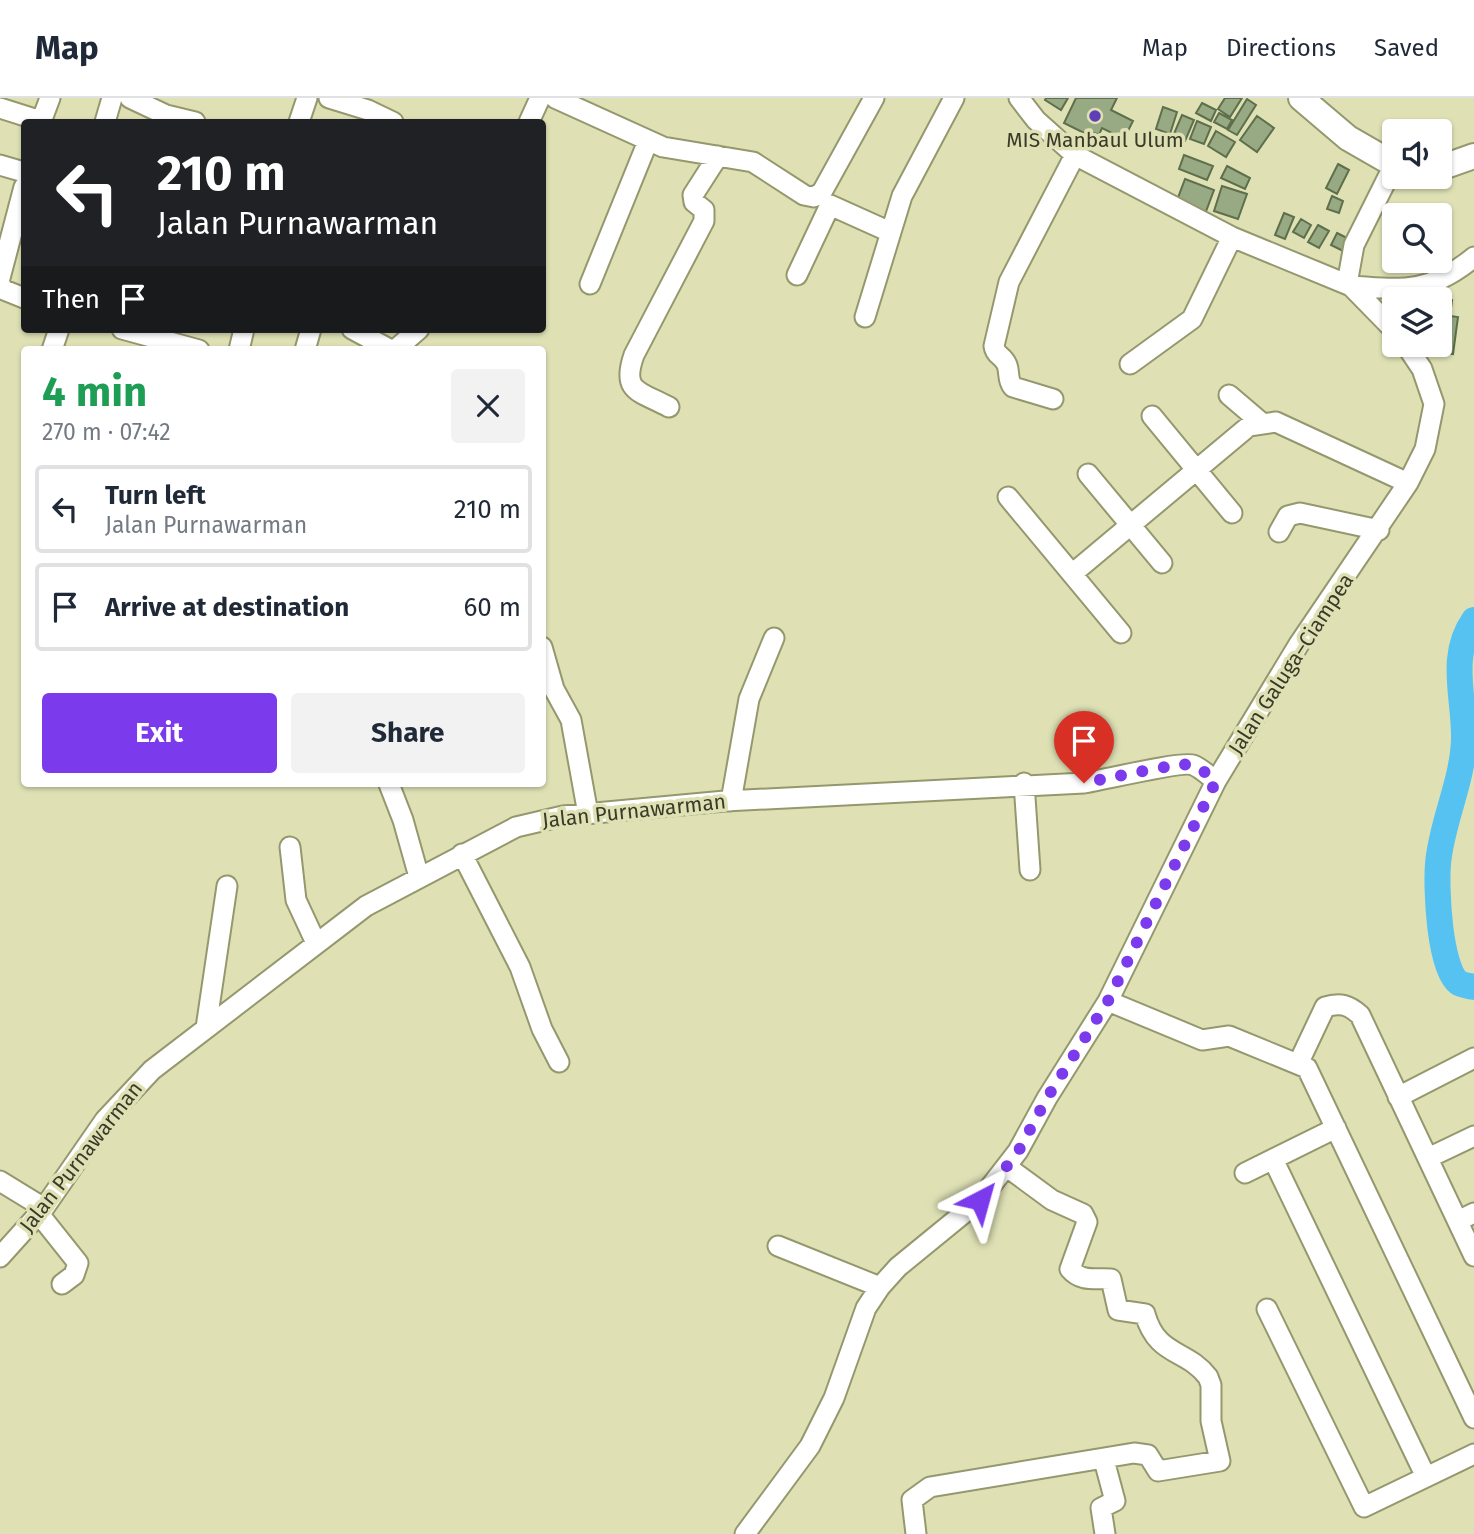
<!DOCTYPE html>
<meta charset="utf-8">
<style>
:root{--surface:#fff;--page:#f2f2f3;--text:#1f2937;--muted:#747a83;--line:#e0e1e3;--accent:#7c3aed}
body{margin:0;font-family:"Fira Sans",sans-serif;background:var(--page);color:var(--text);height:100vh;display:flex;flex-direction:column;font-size:26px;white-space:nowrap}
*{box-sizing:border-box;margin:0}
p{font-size:23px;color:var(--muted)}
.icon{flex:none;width:38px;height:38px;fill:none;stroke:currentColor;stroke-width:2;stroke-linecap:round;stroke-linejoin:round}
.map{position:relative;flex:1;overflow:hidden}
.drawer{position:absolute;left:21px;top:248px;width:525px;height:441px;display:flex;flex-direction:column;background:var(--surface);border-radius:7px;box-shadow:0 2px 5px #0004}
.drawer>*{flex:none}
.hud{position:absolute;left:21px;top:21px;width:525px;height:214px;border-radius:7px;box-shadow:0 2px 5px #0004;background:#202124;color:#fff;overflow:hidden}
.controls{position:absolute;left:1382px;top:21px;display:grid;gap:14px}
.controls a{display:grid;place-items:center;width:70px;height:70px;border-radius:7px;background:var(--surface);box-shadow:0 2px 5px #0004;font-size:35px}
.pin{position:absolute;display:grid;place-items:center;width:60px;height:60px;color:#fff;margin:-72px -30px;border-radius:50% 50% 50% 0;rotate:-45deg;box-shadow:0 0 7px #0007}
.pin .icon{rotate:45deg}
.me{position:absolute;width:77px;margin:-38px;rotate:39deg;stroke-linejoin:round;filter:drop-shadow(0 0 5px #0008)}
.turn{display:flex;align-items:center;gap:24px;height:147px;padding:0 21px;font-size:32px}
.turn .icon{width:91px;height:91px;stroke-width:2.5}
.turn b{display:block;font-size:49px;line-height:60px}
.then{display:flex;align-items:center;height:66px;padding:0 21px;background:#0003;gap:14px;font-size:26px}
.round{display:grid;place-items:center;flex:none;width:74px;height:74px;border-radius:7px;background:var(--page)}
.summary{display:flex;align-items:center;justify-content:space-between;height:119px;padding:0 21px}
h1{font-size:42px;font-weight:700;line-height:52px;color:#1e9e55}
.button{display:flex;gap:14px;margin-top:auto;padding:14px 21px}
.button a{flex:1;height:80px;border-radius:7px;background:var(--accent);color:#fff;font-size:28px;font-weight:700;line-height:80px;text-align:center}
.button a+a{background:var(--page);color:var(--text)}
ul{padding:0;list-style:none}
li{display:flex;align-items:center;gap:21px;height:88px;margin:0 14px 10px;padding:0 7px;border:4px solid var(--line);border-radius:7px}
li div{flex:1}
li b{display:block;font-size:26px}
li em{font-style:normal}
header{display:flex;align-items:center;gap:42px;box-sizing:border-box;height:98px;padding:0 35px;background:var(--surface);border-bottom:2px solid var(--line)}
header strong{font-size:33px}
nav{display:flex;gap:38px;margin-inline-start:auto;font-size:24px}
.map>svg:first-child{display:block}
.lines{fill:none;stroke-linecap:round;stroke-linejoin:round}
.river{stroke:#56c2f1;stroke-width:26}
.building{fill:#97aa84;stroke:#5d6f4b;stroke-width:2}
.minor-casing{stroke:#95976d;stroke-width:23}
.major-casing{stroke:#95976d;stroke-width:28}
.minor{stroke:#fff;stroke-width:19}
.major{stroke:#fff;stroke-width:24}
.route{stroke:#7c3aed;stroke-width:12;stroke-dasharray:0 21.6}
.poi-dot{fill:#5e3fb7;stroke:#dfe1b5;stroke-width:2.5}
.labels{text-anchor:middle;stroke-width:7;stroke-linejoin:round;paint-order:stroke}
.poi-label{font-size:21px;fill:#3a3a29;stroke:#dfe1b5}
.street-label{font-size:21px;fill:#3a3a29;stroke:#dfe1b5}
</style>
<header>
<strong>Map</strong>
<nav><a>Map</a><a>Directions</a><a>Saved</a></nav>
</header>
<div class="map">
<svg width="1474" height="1436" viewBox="0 0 1474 1436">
<rect width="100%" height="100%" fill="#dfe1b5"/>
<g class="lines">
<path class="river" d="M1474 522C1448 559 1465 600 1464 641 1463 683 1441 726 1438 766 1436 789 1439 871 1459 885 1462 887 1470 888 1474 889"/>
</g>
<path class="building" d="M1046 0H1068L1061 12 1045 2Z
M1076 0H1117L1111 12 1133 23 1124 41 1102 30 1099 37 1094 35 1092 39 1064 25Z
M1225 0H1242L1230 19 1218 11Z
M1247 1 1256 7 1237 37 1228 32Z
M1202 5 1216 12 1211 23 1196 15Z
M1163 9 1177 14 1170 36 1156 31Z
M1219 15 1232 22 1227 31 1214 24Z
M1182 17 1194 22 1185 43 1173 38Z
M1257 18 1274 30 1257 54 1240 42Z
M1197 23 1211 29 1204 46 1190 41Z
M1216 33 1235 44 1226 59 1208 48Z
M1184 57 1213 68 1207 82 1179 71Z
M1338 66 1349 72 1337 96 1326 90Z
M1227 68 1250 80 1245 91 1221 80Z
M1185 81 1214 92 1205 116 1176 105Z
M1222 88 1247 96 1238 121 1214 113Z
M1332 98 1343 103 1339 115 1327 111Z
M1284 115 1294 119 1285 141 1275 137Z
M1301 121 1311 127 1304 140 1293 134Z
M1318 127 1329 133 1319 150 1308 144Z
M1337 135 1353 143 1347 155 1331 147Z
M1436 199 1452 202 1450 218 1458 219 1453 256 1422 251 1423 247H1440V201Z"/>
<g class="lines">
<defs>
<path id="minor" d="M130 0 166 17 195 24
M329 0 368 12 393 24
M555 0 663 49 753 64 804 97 814 99 822 94 874 0
M1019 0 1036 22 1075 57 1232 139 1351 188 1395 233
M0 10 41 23
M41 24 50 0
M105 24 112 0
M299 24 307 0
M529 24 540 0
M0 67 24 74
M797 177 830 107 890 134
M0 180 24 89
M590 186 648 43
M1347 186 1354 147 1394 67
M0 187 4 192 24 200
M1351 188C1404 192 1431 195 1474 159
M865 219 902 98 954 0
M122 231 199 252
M352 231 391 252
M52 252 59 231
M239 252 244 231
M305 252 311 231
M395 252 419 231
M1130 266 1192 221 1232 139
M1229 297 1263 326
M1053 301 1013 289C1007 282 1010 275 1007 267 1003 257 995 258 994 248L1009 184 1075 57
M669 309C639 293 621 294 634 257L704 123V112L694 104 693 97 718 58
M1152 318 1232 415
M1088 376 1162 465
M1008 399 1121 535
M1279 434 1288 418 1300 415 1379 432
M1072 476 1249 328 1276 324 1408 385
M542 549 554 591 571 622 588 716
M1024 685 1030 772
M389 686 403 722 419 779
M731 703 749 601 774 540
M290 749 296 802 316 845
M462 756 520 869 542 931 559 964
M1108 903 1202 942 1229 938 1307 970 1474 1320
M206 930 227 788
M1299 964 1325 909C1340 904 1349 907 1360 917L1474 1158
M1398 999 1474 960
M1428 1060 1474 1038
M1273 1061 1426 1379
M1245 1075 1336 1030
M0 1083 44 1110
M39 1116 78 1165 74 1177 62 1186
M1458 1123 1474 1115
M778 1148 880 1189
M0 1159 44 1110 105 1022 152 972 366 808 516 729 563 718 725 703 1084 685C1103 682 1182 663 1193 667 1201 670 1209 678 1216 683
M1267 1211 1364 1409 1474 1356
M1104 1362 1115 1403 1101 1410 1105 1436
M745 1436 810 1348 834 1300 866 1210 880 1189 898 1169 980 1102 1018 1053 1047 1000 1108 903 1216 683 1299 546 1408 385 1425 351 1434 306 1422 271 1406 247
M916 1436 912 1402 930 1389 1134 1355 1148 1357 1158 1373 1220 1363 1211 1323V1287L1208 1279C1187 1251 1157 1259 1145 1216L1118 1212 1111 1181C1095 1180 1081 1184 1070 1171L1087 1124 1083 1116 1052 1102 1007 1069"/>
<path id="major" d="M1301 0 1348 40 1395 67
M1440 70 1474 58"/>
</defs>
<use href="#minor" class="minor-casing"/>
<use href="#major" class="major-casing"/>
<use href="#minor" class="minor"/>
<use href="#major" class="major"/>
</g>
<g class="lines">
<path class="route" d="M980 1102 1018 1054 1047 1000 1108 903 1216 683C1209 678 1201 670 1193 667 1182 663 1102 682 1084 685"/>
</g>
<circle class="poi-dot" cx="1095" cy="18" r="7"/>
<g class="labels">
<g class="poi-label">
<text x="1095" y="49">MIS Manbaul Ulum</text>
</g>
<g class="street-label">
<text transform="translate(1291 566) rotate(-57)" y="7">Jalan Galuga–Ciampea</text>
<text transform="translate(634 713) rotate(-6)" y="7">Jalan Purnawarman</text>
<text transform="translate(81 1059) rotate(-52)" y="7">Jalan Purnawarman</text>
</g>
</g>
</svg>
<div class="controls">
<a><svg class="icon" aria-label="sound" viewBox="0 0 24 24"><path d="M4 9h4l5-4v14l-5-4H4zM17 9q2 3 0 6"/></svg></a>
<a><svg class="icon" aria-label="search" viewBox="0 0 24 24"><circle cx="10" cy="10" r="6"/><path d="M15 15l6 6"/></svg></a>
<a><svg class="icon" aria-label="layers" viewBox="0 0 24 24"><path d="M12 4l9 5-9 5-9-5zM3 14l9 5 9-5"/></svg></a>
</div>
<div class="pin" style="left:1084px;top:685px;background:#d93025"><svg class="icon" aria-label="arrive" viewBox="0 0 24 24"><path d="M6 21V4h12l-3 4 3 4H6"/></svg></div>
<svg class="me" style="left:980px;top:1102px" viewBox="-20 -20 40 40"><path d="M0-17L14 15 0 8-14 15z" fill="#7c3aed" stroke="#fff" stroke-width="4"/></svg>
<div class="hud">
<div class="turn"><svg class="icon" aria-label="left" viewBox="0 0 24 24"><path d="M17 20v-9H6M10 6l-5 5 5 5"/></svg><div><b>210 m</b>Jalan Purnawarman</div></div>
<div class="then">Then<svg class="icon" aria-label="arrive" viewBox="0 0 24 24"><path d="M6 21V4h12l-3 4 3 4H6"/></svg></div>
</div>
<section class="drawer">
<div class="summary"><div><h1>4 min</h1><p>270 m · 07:42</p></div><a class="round"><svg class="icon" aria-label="close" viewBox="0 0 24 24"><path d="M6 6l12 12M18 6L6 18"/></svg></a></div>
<ul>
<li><svg class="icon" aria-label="left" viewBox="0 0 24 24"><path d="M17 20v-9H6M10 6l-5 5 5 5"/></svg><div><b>Turn left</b><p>Jalan Purnawarman</p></div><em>210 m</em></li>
<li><svg class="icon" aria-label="arrive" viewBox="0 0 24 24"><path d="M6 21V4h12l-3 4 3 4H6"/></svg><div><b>Arrive at destination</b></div><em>60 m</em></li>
</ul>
<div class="button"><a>Exit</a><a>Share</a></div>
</section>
</div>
